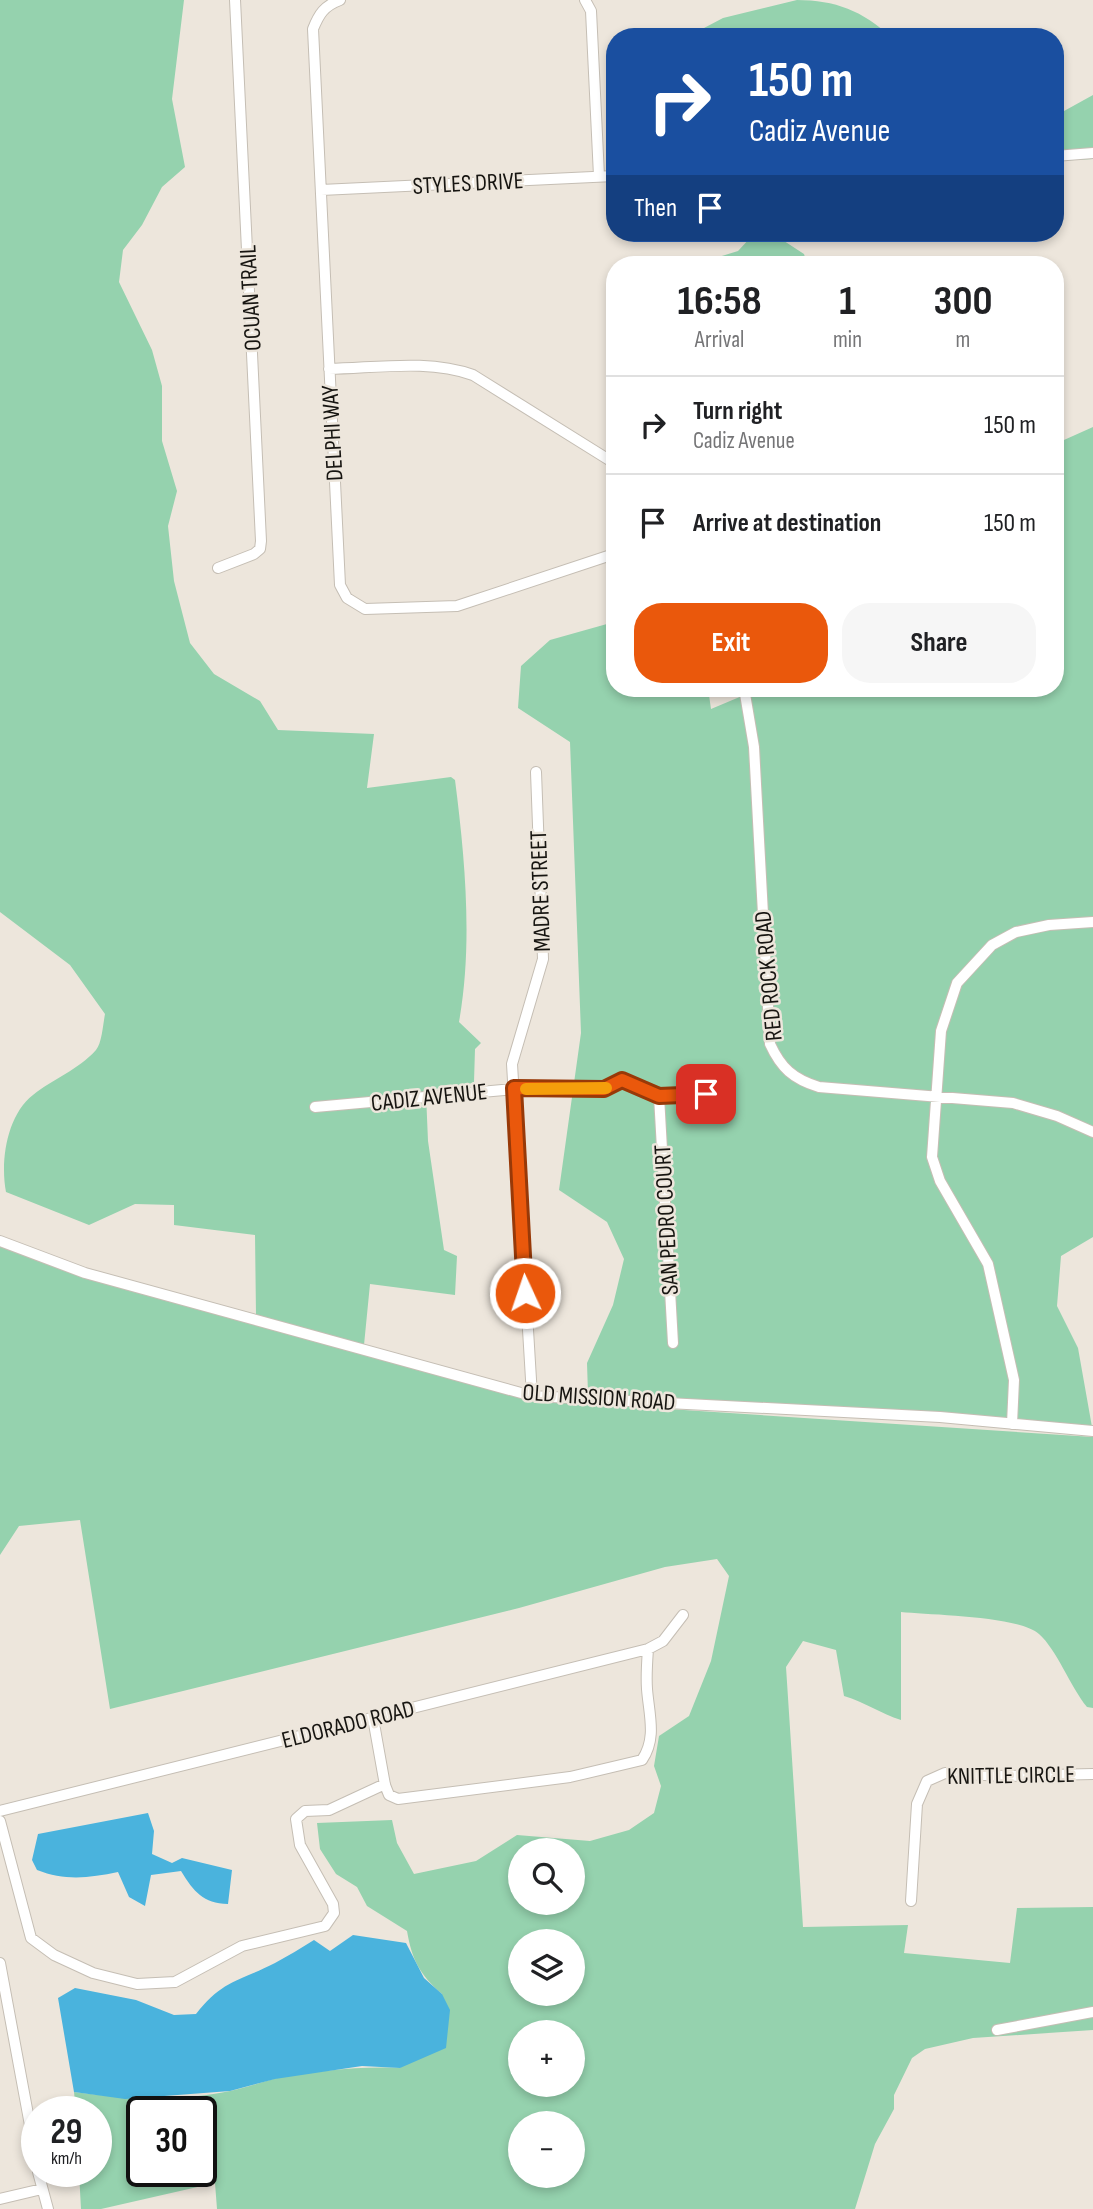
<!DOCTYPE html>
<meta charset="utf-8">
<style>
:root{--surface:#fff;--page:#f6f6f6;--text:#202124;--muted:#757577;--line:#e0e0e0;--accent:#ea580c}
body{margin:0;font-family:"Sofia Sans Condensed",sans-serif;background:var(--page);color:var(--text);height:100vh;display:flex;flex-direction:column;font-size:26px;white-space:nowrap}
*{box-sizing:border-box;margin:0}
p{font-size:23px;color:var(--muted)}
.icon{flex:none;width:38px;height:38px;fill:none;stroke:currentColor;stroke-width:2;stroke-linecap:round;stroke-linejoin:round}
.map{position:relative;flex:1;overflow:hidden}
.drawer{position:absolute;left:606px;top:256px;width:458px;height:441px;display:flex;flex-direction:column;background:var(--surface);border-radius:28px;box-shadow:0 4px 10px #0003}
.drawer>*{flex:none}
.top-card{position:absolute;left:606px;top:28px;width:458px;height:214px;border-radius:28px;box-shadow:0 4px 10px #0003;background:#1a4fa0;color:#fff;overflow:hidden}
.fabs{position:absolute;left:508px;top:1838px;display:grid;gap:14px}
.fabs a{display:grid;place-items:center;width:77px;height:77px;border-radius:50%;background:var(--surface);box-shadow:0 4px 10px #0003;font-size:35px}
.speed{position:absolute;left:21px;top:2096px;display:flex;gap:14px;font-size:35px;font-weight:700;text-align:center}
.speed>*{display:grid;place-content:center;width:91px;height:91px;border-radius:50%;background:var(--surface);box-shadow:0 4px 10px #0003;line-height:1}
.speed small{font-size:18px;font-weight:400}
.speed .limit{border:4px solid #111;border-radius:10px;background:#fff;color:#111}
.pin{position:absolute;display:grid;place-items:center;width:60px;height:60px;color:#fff;margin:-30px;border-radius:14px;box-shadow:0 4px 10px #0006}
.me{position:absolute;width:77px;margin:-38px;rotate:357deg;stroke-linejoin:round;filter:drop-shadow(0 0 5px #0008)}
.turn{display:flex;align-items:center;gap:24px;height:147px;padding:0 28px;font-size:32px}
.turn .icon{width:91px;height:91px;stroke-width:2.5}
.turn b{display:block;font-size:49px;line-height:60px}
.then{display:flex;align-items:center;height:66px;padding:0 28px;background:#0003;gap:14px;font-size:26px}
.eta{display:flex;justify-content:space-evenly;align-items:center;height:119px;text-align:center}
.eta b{font-size:42px;font-weight:700;line-height:49px}
.action{display:flex;gap:14px;margin-top:auto;padding:14px 28px}
.action a{flex:1;height:80px;border-radius:28px;background:var(--accent);color:#fff;font-size:28px;font-weight:700;line-height:80px;text-align:center}
.action a+a{background:var(--page);color:var(--text)}
ul{padding:0;list-style:none}
li{display:flex;align-items:center;gap:21px;height:98px;padding:0 28px;border-top:2px solid var(--line)}
li div{flex:1}
li b{display:block;font-size:26px}
li em{font-style:normal}
.map>svg:first-child{display:block}
.green{fill:#95d2ae;fill-rule:evenodd}
.water{fill:#4ab3dd}
.lines{fill:none;stroke-linecap:round;stroke-linejoin:round}
.minor-casing{stroke:#c5beb4;stroke-width:12}
.minor{stroke:#fff;stroke-width:10}
.route-casing{stroke:#983908;stroke-width:18}
.route{stroke:#ea580c;stroke-width:12}
.slow{stroke:#f59e0b;stroke-width:12}
.labels{text-anchor:middle;stroke-width:5;stroke-linejoin:round;paint-order:stroke}
.street-label{font-size:24px;fill:#171511;stroke:#ede6dc}
</style>
<div class="map">
<svg width="1093" height="2209" viewBox="0 0 1093 2209">
<rect width="100%" height="100%" fill="#ede6dc"/>
<path class="green" d="M0 0H184L172 99 185 167 162 187 142 225 123 250 119 282 152 350 162 386V441L177 491 168 526 174 581 190 643 214 674 260 701 278 730 374 734 367 788 451 777 455 780C465 858 473 944 459 1022L481 1043 475 1049 474 1082 464 1086H443L426 1094 428 1141 444 1250 457 1256 455 1295 370 1284 364 1345 256 1315 255 1235 174 1225V1205L135 1204 89 1225 6 1192C0 1161 7 1115 33 1095 53 1079 78 1070 96 1050 102 1043 103 1024 105 1014L70 965 0 912Z
M797 0C835 0 863 11 891 37H687L723 18Z
M1093 95V159L1055 161V116Z
M751 237 781 239 804 254 807 264H696L738 251Z
M1093 427V1237L1061 1256 1057 1306 1078 1348 1092 1427 940 1412 588 1394 587 1363 613 1305 624 1259 607 1222 559 1190 581 1033 570 742 518 708 521 666 550 640 614 622V688H708L711 709 761 688H1055V444Z
M0 1246 84 1278 531 1400 1093 1437V1708L1087 1707C1070 1686 1057 1650 1039 1634 1019 1616 931 1615 901 1612V1720C881 1714 865 1702 844 1696L836 1650 803 1641 786 1667 803 1927 908 1925 904 1953 1010 1963 1017 1908 1093 1907V2030L973 2038 925 2049 912 2058 894 2095V2109L875 2144 855 2209H217L215 2183 101 2209H81L79 2172H96V2112H76L74 2092C126 2099 179 2102 230 2091 246 2088 261 2082 277 2078 318 2071 358 2066 400 2068L442 1994C420 1975 412 1960 407 1931L367 1906 357 1887 336 1874 320 1849 317 1823 392 1820 397 1843 414 1874 476 1861 517 1835 590 1841 629 1830 654 1813 661 1786 654 1766 659 1736 689 1716 711 1661 729 1576 717 1559 665 1567 519 1608 110 1709 80 1520 19 1526 0 1555ZM520 1850H572V1902H520ZM520 1941H572V1993H520ZM520 2032H572V2084H520ZM142 2112H201V2172H142ZM520 2123H572V2175H520Z"/>
<path class="water" d="M148 1813 154 1831 152 1854 172 1863 182 1858 232 1870 228 1904C203 1903 194 1892 181 1871L151 1875 145 1906 129 1897 118 1872C89 1878 65 1881 37 1870L32 1860 38 1834Z
M353 1935 406 1943 424 1978 442 1994 450 2010 446 2048 400 2068 362 2066 275 2079 230 2091 125 2099 74 2092 58 1998 75 1988 136 2000 174 2015 196 2014C222 1980 240 1981 275 1963 288 1956 301 1948 314 1940L330 1951Z"/>
<g class="lines">
<defs>
<path id="minor" d="M340 0C324 6 319 14 313 29L340 585 347 598 365 609 457 606 614 554
M585 0 591 11 599 176
M1055 156 1093 153
M321 190 614 176
M329 369C377 368 428 359 473 375L614 463
M218 568 254 554 260 549 261 541 235 0
M744 688 754 747 770 1044C781 1068 793 1079 819 1087L1013 1103 1057 1116 1093 1132
M659 1096 673 1343
M315 1107 514 1089H605L622 1080 659 1096 706 1094
M0 1241 85 1273 532 1396 940 1417 1093 1431
M532 1396 512 1064 543 959 536 772
M1012 1424 1014 1380 988 1264 940 1181 932 1157 941 1031 957 983 992 945 1016 932 1049 925 1093 922
M373 1718 385 1785 389 1795 398 1799 570 1777 642 1760C657 1738 649 1715 647 1689 646 1676 647 1663 648 1649
M0 1811 648 1649 663 1641 683 1615
M0 1821 31 1938 54 1955 93 1973 137 1984 175 1982 242 1946 325 1926 334 1913 333 1904 300 1845 296 1819 305 1811 329 1810 385 1784
M911 1901 917 1804 927 1781 945 1773 1004 1776 1093 1774
M0 1963 37 2163
M997 2030 1093 2012
M38 2172 48 2209
M0 2199 42 2189"/>
</defs>
<use href="#minor" class="minor-casing"/>
<use href="#minor" class="minor"/>
</g>
<g class="lines">
<defs>
<path id="route" d="M525 1293 514 1088 604 1089 622 1080 659 1096 706 1094"/>
</defs>
<use href="#route" class="route-casing"/>
<use href="#route" class="route"/>
<path class="slow" d="M526 1089 606 1088"/>
</g>
<g class="labels">
<g class="street-label">
<text transform="translate(468 183) rotate(-3)" y="8">STYLES DRIVE</text>
<text transform="translate(250 298) rotate(-93)" y="8">OCUAN TRAIL</text>
<text transform="translate(332 433) rotate(-93)" y="8">DELPHI WAY</text>
<text transform="translate(540 891) rotate(-92)" y="8">MADRE STREET</text>
<text transform="translate(768 976) rotate(-95)" y="8">RED ROCK ROAD</text>
<text transform="translate(429 1097) rotate(-6)" y="8">CADIZ AVENUE</text>
<text transform="translate(666 1220) rotate(-93)" y="8">SAN PEDRO COURT</text>
<text transform="translate(599 1397) rotate(4)" y="8">OLD MISSION ROAD</text>
<text transform="translate(348 1724) rotate(-14)" y="8">ELDORADO ROAD</text>
<text transform="translate(1011 1775) rotate(-1)" y="8">KNITTLE CIRCLE</text>
</g>
</g>
</svg>
<div class="fabs">
<a><svg class="icon" aria-label="search" viewBox="0 0 24 24"><circle cx="10" cy="10" r="6"/><path d="M15 15l6 6"/></svg></a>
<a><svg class="icon" aria-label="layers" viewBox="0 0 24 24"><path d="M12 4l9 5-9 5-9-5zM3 14l9 5 9-5"/></svg></a>
<a>+</a>
<a>−</a>
</div>
<div class="speed"><div>29<small>km/h</small></div><div class="limit">30</div></div>
<div class="pin" style="left:706px;top:1094px;background:#d93025"><svg class="icon" aria-label="arrive" viewBox="0 0 24 24"><path d="M6 21V4h12l-3 4 3 4H6"/></svg></div>
<svg class="me" style="left:525px;top:1293px" viewBox="-20 -20 40 40"><circle r="17" fill="#ea580c" stroke="#fff" stroke-width="3"/><path d="M0-11L8 9 0 5-8 9z" fill="#fff"/></svg>
<div class="top-card">
<div class="turn"><svg class="icon" aria-label="right" viewBox="0 0 24 24"><path d="M7 20v-9h11M14 6l5 5-5 5"/></svg><div><b>150 m</b>Cadiz Avenue</div></div>
<div class="then">Then<svg class="icon" aria-label="arrive" viewBox="0 0 24 24"><path d="M6 21V4h12l-3 4 3 4H6"/></svg></div>
</div>
<section class="drawer">
<div class="eta">
<div><b>16:58</b><p>Arrival</p></div>
<div><b>1</b><p>min</p></div>
<div><b>300</b><p>m</p></div>
</div>
<ul>
<li><svg class="icon" aria-label="right" viewBox="0 0 24 24"><path d="M7 20v-9h11M14 6l5 5-5 5"/></svg><div><b>Turn right</b><p>Cadiz Avenue</p></div><em>150 m</em></li>
<li><svg class="icon" aria-label="arrive" viewBox="0 0 24 24"><path d="M6 21V4h12l-3 4 3 4H6"/></svg><div><b>Arrive at destination</b></div><em>150 m</em></li>
</ul>
<div class="action"><a>Exit</a><a>Share</a></div>
</section>
</div>
